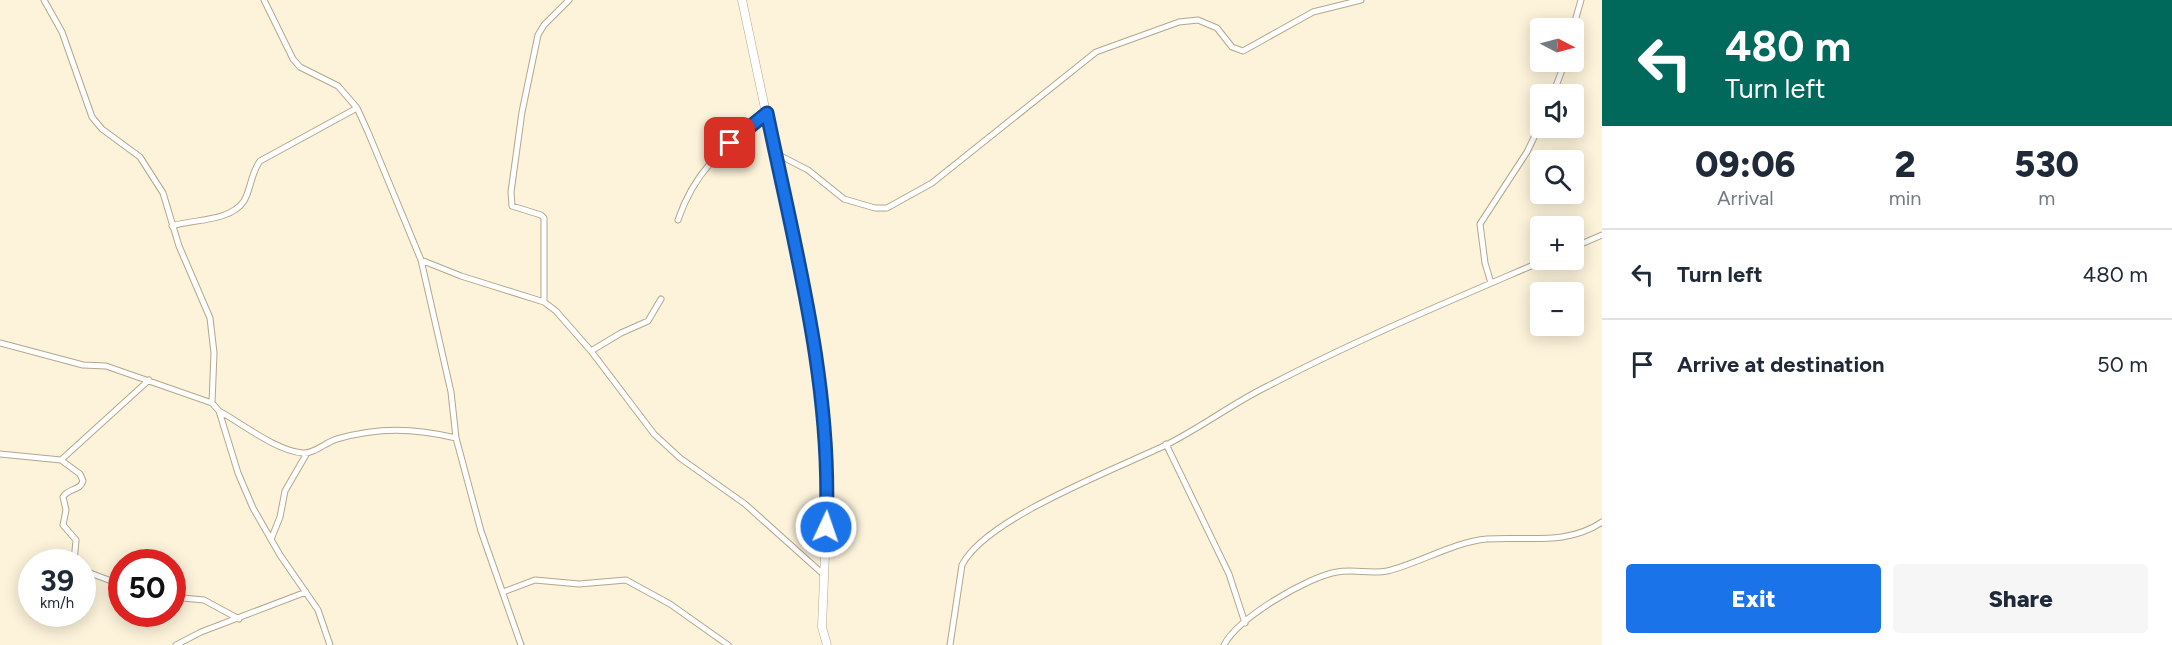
<!DOCTYPE html>
<meta charset="utf-8">
<style>
:root{--surface:#fff;--page:#f6f6f7;--text:#1f2937;--muted:#747a83;--line:#e0e1e3;--accent:#1a73e8}
body{margin:0;font-family:Figtree,sans-serif;background:var(--page);color:var(--text);height:100vh;display:flex;flex-direction:column;font-size:22px;white-space:nowrap}
*{box-sizing:border-box;margin:0}
p{font-size:20px;color:var(--muted)}
.icon{flex:none;width:33px;height:33px;fill:none;stroke:currentColor;stroke-width:2;stroke-linecap:round;stroke-linejoin:round}
.map{position:relative;flex:1;overflow:hidden}
.side{display:flex;flex-direction:column;background:var(--surface);width:570px}
.side>*{flex:none}
.banner{background:#00695c;color:#fff;overflow:hidden}
.needle{width:39px;rotate:96deg}
.tools{position:absolute;left:1530px;top:18px;display:grid;gap:12px}
.tools a{display:grid;place-items:center;width:54px;height:54px;border-radius:6px;background:var(--surface);box-shadow:0 3px 15px #0003;font-size:30px}
.speed{position:absolute;left:18px;top:549px;display:flex;gap:12px;font-size:30px;font-weight:700;text-align:center}
.speed>*{display:grid;place-content:center;width:78px;height:78px;border-radius:50%;background:var(--surface);box-shadow:0 3px 15px #0003;line-height:1}
.speed small{font-size:15px;font-weight:400}
.speed .limit{border:9px solid #d22;background:#fff;color:#111}
.pin{position:absolute;display:grid;place-items:center;width:51px;height:51px;color:#fff;margin:-26px;border-radius:12px;box-shadow:0 3px 9px #0006}
.me{position:absolute;width:66px;margin:-33px;rotate:3deg;stroke-linejoin:round;filter:drop-shadow(0 0 4px #0008)}
.turn{display:flex;align-items:center;gap:21px;height:126px;padding:0 24px;font-size:27px}
.turn .icon{width:78px;height:78px;stroke-width:2.5}
.turn b{display:block;font-size:42px;line-height:51px}
.eta{display:flex;justify-content:space-evenly;align-items:center;height:102px;text-align:center}
.eta b{font-size:36px;font-weight:800;line-height:42px}
.primary-button{display:flex;gap:12px;margin-top:auto;padding:12px 24px}
.primary-button a{flex:1;height:69px;border-radius:6px;background:var(--accent);color:#fff;font-size:24px;font-weight:800;line-height:69px;text-align:center}
.primary-button a+a{background:var(--page);color:var(--text)}
ul{padding:0;list-style:none}
li{display:flex;align-items:center;gap:18px;height:90px;padding:0 24px;border-top:2px solid var(--line)}
li div{flex:1}
li b{display:block;font-size:22px}
li em{font-style:normal}
main{display:flex;flex:1;min-height:0}
.map>svg:first-child{display:block}
.lines{fill:none;stroke-linecap:round;stroke-linejoin:round}
.street-casing{stroke:#b3a78b;stroke-width:7}
.secondary-casing{stroke:#b3a78b;stroke-width:9}
.street{stroke:#fff;stroke-width:5}
.secondary{stroke:#fff;stroke-width:8}
.route-casing{stroke:#114b97;stroke-width:15}
.route{stroke:#1a73e8;stroke-width:10}
</style>
<main>
<div class="map">
<svg width="1602" height="645" viewBox="0 0 1602 645">
<rect width="100%" height="100%" fill="#fdf3db"/>
<g class="lines">
<defs>
<path id="street" d="M44 0 62 32 92 117 102 129 140 157 163 193 179 246 210 318 214 353 212 403
M264 0 293 59 300 67 338 86 357 108 368 132 421 260 451 392 456 438
M1573 28 1581 0
M1553 94 1565 62
M775 153 808 170 844 199 875 208H887L932 183 1096 52 1179 22 1198 20 1217 28 1232 47 1243 51 1313 12 1361 0
M678 220C695 169 726 146 766 113
M172 226C193 219 230 222 244 201 251 189 251 173 260 161L357 108
M1574 247 1602 235
M421 260 461 276 544 302 556 311 591 351 654 434 680 458 745 504 823 574
M1491 283 1485 263 1480 224 1527 152 1540 125
M544 302V218L541 215 512 206 511 192 522 112 538 35 544 25 569 0
M0 343 83 365 106 366 212 403 219 411 238 473 253 508 280 555 318 610 330 645
M591 351 621 333 648 321 661 299
M219 411C243 424 276 451 303 453 314 454 326 442 337 439 378 427 414 428 456 438L481 531 521 645
M1166 444 1229 574 1245 623
M0 454 61 460 149 380
M61 460 80 474 83 481C80 491 68 488 63 497L66 510 63 525 76 540 74 562
M272 537 280 517 285 491 307 453
M82 570 122 585
M503 592 535 580 579 584 626 580 670 604 728 645
M172 597 204 600 239 619
M176 645 201 632 306 592
M950 645 962 565C986 518 1116 469 1166 445 1202 427 1233 403 1268 386 1358 339 1452 300 1545 260
M1224 645C1238 618 1307 577 1337 572 1353 569 1371 574 1387 571 1418 564 1453 542 1487 539 1526 536 1567 546 1602 522"/>
<path id="secondary" d="M742 0 808 311 822 397 828 480 822 627 827 645"/>
</defs>
<use href="#street" class="street-casing"/>
<use href="#secondary" class="secondary-casing"/>
<use href="#street" class="street"/>
<use href="#secondary" class="secondary"/>
</g>
<g class="lines">
<defs>
<path id="route" d="M730 143 767 113C795 249 833 387 826 527"/>
</defs>
<use href="#route" class="route-casing"/>
<use href="#route" class="route"/>
</g>
</svg>
<div class="tools">
<a><svg class="needle" viewBox="-14 -14 28 28"><path d="M0-13l5 13h-10z" fill="#e53935"/><path d="M0 13l5-13h-10z" fill="#747a83"/></svg></a>
<a><svg class="icon" aria-label="sound" viewBox="0 0 24 24"><path d="M4 9h4l5-4v14l-5-4H4zM17 9q2 3 0 6"/></svg></a>
<a><svg class="icon" aria-label="search" viewBox="0 0 24 24"><circle cx="10" cy="10" r="6"/><path d="M15 15l6 6"/></svg></a>
<a>+</a>
<a>−</a>
</div>
<div class="speed"><div>39<small>km/h</small></div><div class="limit">50</div></div>
<div class="pin" style="left:730px;top:143px;background:#d93025"><svg class="icon" aria-label="arrive" viewBox="0 0 24 24"><path d="M6 21V4h12l-3 4 3 4H6"/></svg></div>
<svg class="me" style="left:826px;top:527px" viewBox="-20 -20 40 40"><circle r="17" fill="#1a73e8" stroke="#fff" stroke-width="3"/><path d="M0-11L8 9 0 5-8 9z" fill="#fff"/></svg>
</div>
<section class="side">
<div class="banner">
<div class="turn"><svg class="icon" aria-label="left" viewBox="0 0 24 24"><path d="M17 20v-9H6M10 6l-5 5 5 5"/></svg><div><b>480 m</b>Turn left</div></div>
</div>
<div class="eta">
<div><b>09:06</b><p>Arrival</p></div>
<div><b>2</b><p>min</p></div>
<div><b>530</b><p>m</p></div>
</div>
<ul>
<li><svg class="icon" aria-label="left" viewBox="0 0 24 24"><path d="M17 20v-9H6M10 6l-5 5 5 5"/></svg><div><b>Turn left</b></div><em>480 m</em></li>
<li><svg class="icon" aria-label="arrive" viewBox="0 0 24 24"><path d="M6 21V4h12l-3 4 3 4H6"/></svg><div><b>Arrive at destination</b></div><em>50 m</em></li>
</ul>
<div class="primary-button"><a>Exit</a><a>Share</a></div>
</section>
</main>
